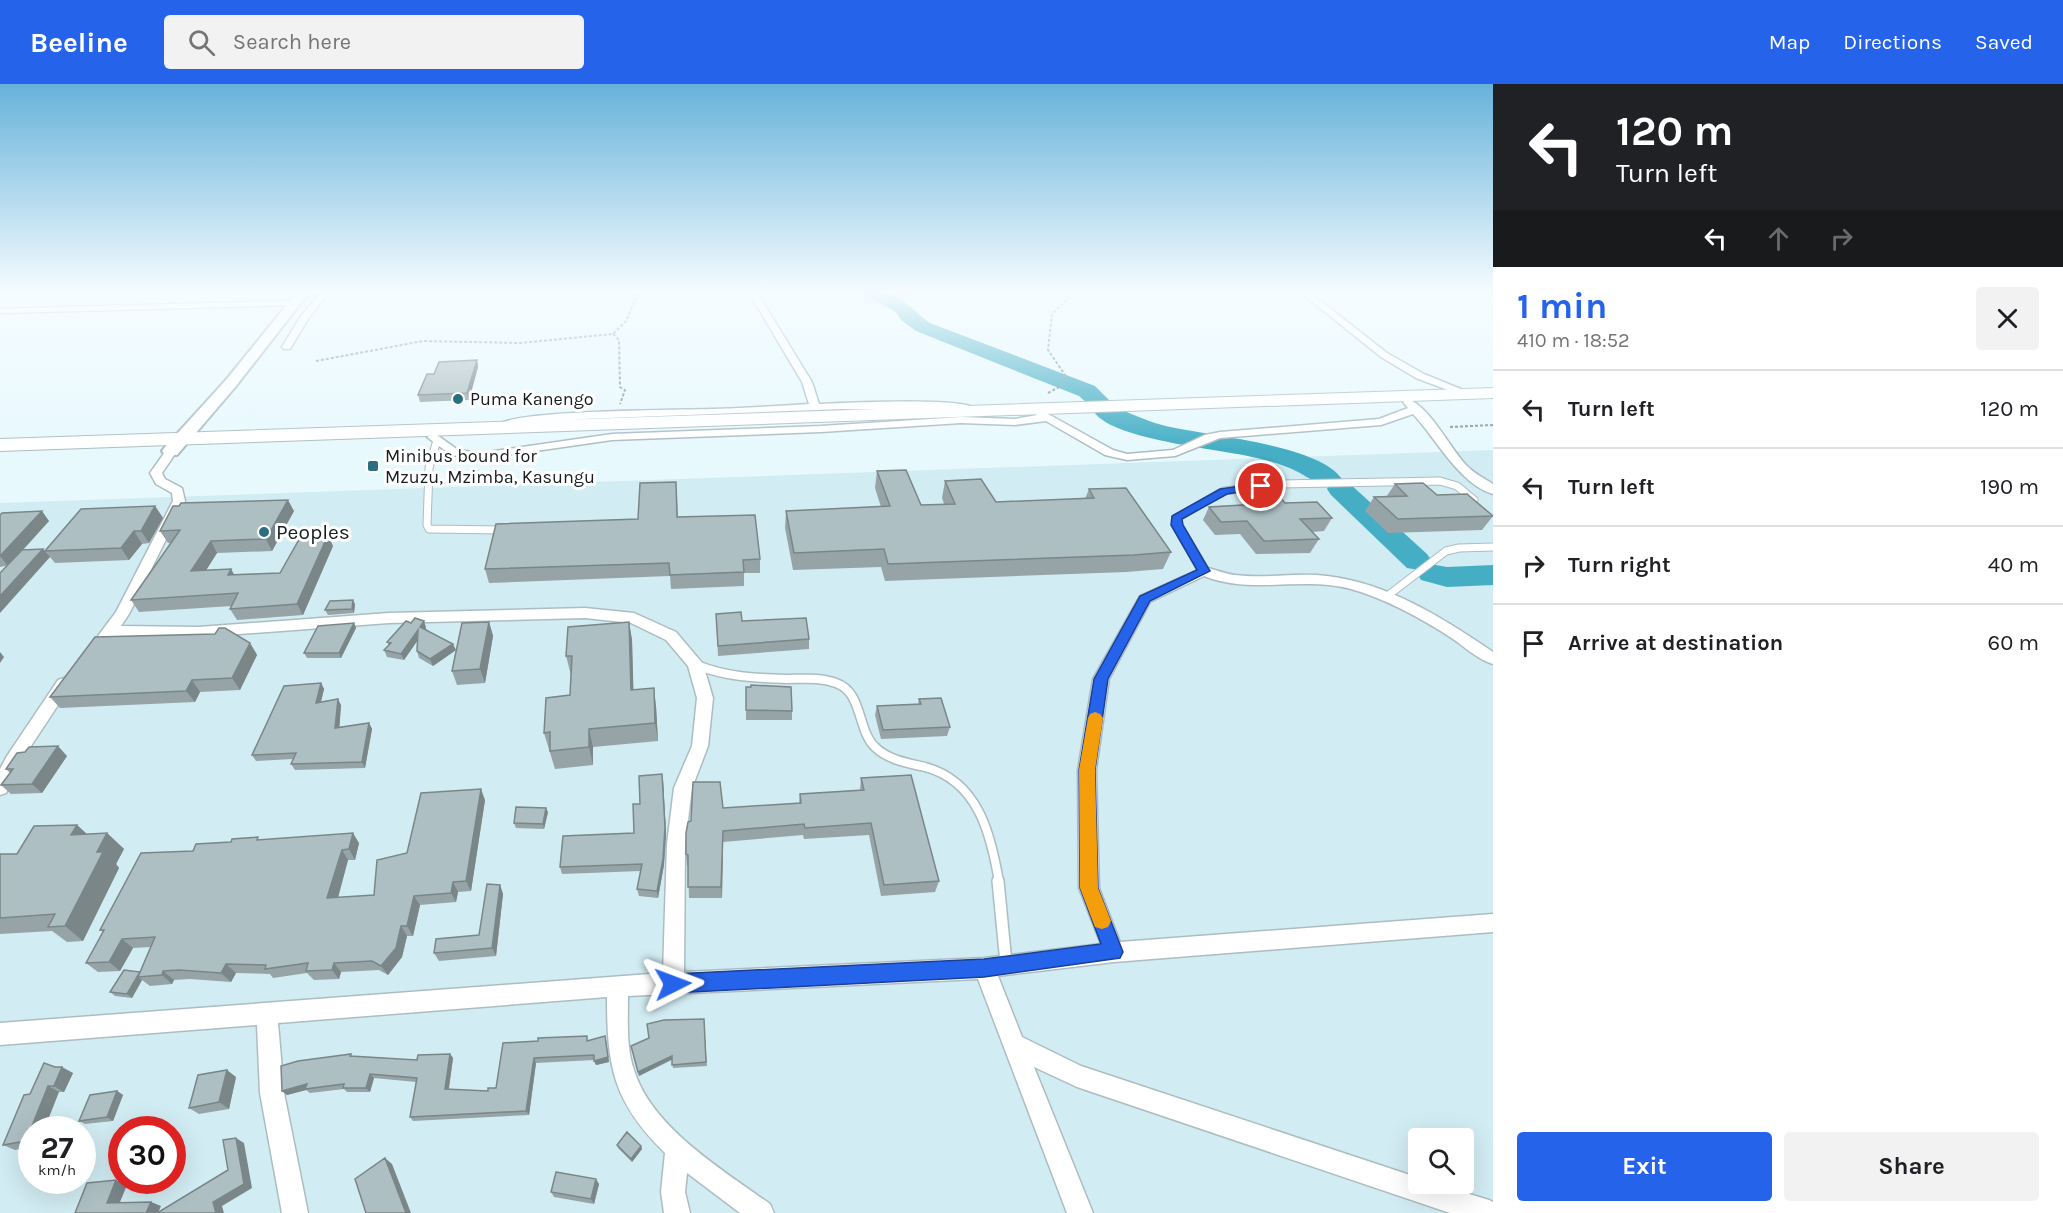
<!DOCTYPE html>
<meta charset="utf-8">
<style>
:root{--surface:#fff;--page:#f2f2f2;--text:#202124;--muted:#757577;--line:#e0e0e0;--accent:#2563eb}
body{margin:0;font-family:Karla,sans-serif;background:var(--page);color:var(--text);height:100vh;display:flex;flex-direction:column;font-size:22px;white-space:nowrap}
*{box-sizing:border-box;margin:0}
p{font-size:20px;color:var(--muted)}
.icon{flex:none;width:33px;height:33px;fill:none;stroke:currentColor;stroke-width:2;stroke-linecap:round;stroke-linejoin:round}
.map{position:relative;flex:1;overflow:hidden}
.panel{display:flex;flex-direction:column;background:var(--surface);width:570px}
.panel>*{flex:none}
.hud{background:#202124;color:#fff;overflow:hidden}
.buttons{position:absolute;left:1408px;top:1044px;display:grid;gap:12px}
.buttons a{display:grid;place-items:center;width:66px;height:66px;border-radius:6px;background:var(--surface);box-shadow:0 6px 24px #0002;font-size:30px}
.speed{position:absolute;left:18px;top:1032px;display:flex;gap:12px;font-size:30px;font-weight:700;text-align:center}
.speed>*{display:grid;place-content:center;width:78px;height:78px;border-radius:50%;background:var(--surface);box-shadow:0 6px 24px #0002;line-height:1}
.speed small{font-size:15px;font-weight:400}
.speed .limit{border:9px solid #d22;background:#fff;color:#111}
.pin{position:absolute;display:grid;place-items:center;width:51px;height:51px;color:#fff;margin:-26px;border:3px solid #fff;border-radius:50%;box-shadow:0 2px 6px #0007}
.me{position:absolute;width:66px;margin:-33px;rotate:87deg;stroke-linejoin:round;filter:drop-shadow(0 0 4px #0008)}
.turn{display:flex;align-items:center;gap:21px;height:126px;padding:0 24px;font-size:27px}
.turn .icon{width:78px;height:78px;stroke-width:2.5}
.turn b{display:block;font-size:42px;line-height:51px}
.lanes{display:flex;align-items:center;height:57px;padding:0 24px;background:#0003;justify-content:center;gap:30px;direction:ltr}
.lanes .off{opacity:.35}
.round{display:grid;place-items:center;flex:none;width:63px;height:63px;border-radius:6px;background:var(--page)}
.summary{display:flex;align-items:center;justify-content:space-between;height:102px;padding:0 24px}
h1{font-size:36px;font-weight:700;line-height:45px;color:var(--accent)}
.primary-button{display:flex;gap:12px;margin-top:auto;padding:12px 24px}
.primary-button a{flex:1;height:69px;border-radius:6px;background:var(--accent);color:#fff;font-size:24px;font-weight:700;line-height:69px;text-align:center}
.primary-button a+a{background:var(--page);color:var(--text)}
ul{padding:0;list-style:none}
li{display:flex;align-items:center;gap:18px;height:78px;padding:0 24px;border-top:2px solid var(--line)}
li div{flex:1}
li b{display:block;font-size:22px}
li em{font-style:normal}
header{display:flex;align-items:center;gap:36px;box-sizing:border-box;height:84px;padding:0 30px;background:var(--accent);color:#fff}
header strong{font-size:28px}
nav{display:flex;gap:33px;margin-inline-start:auto;font-size:21px}
.search{width:420px;height:54px;background:var(--page);display:flex;align-items:center;gap:15px;box-sizing:border-box;padding:0 21px;border-radius:6px;color:var(--muted);font-size:22px}
main{display:flex;flex:1;min-height:0}
.map>svg:first-child{display:block}
.built{fill:#d2ecf3;fill-rule:evenodd}
.lines{fill:none;stroke-linecap:round;stroke-linejoin:round}
.river{fill:#45aec5;fill-rule:evenodd}
.service-far3-casing{stroke:#acbdc1;stroke-width:7}
.service-far2-casing{stroke:#acbdc1;stroke-width:9}
.service-far1-casing{stroke:#acbdc1;stroke-width:11}
.service-casing{stroke:#acbdc1;stroke-width:14}
.minor-casing{stroke:#acbdc1;stroke-width:3}
.secondary-casing{stroke:#acbdc1;stroke-width:4}
.trunk-casing{stroke:#acbdc1;stroke-width:2}
.path{stroke:#8b979b;stroke-width:2;stroke-dasharray:3 2;stroke-linecap:butt}
.service-far3{stroke:#fff;stroke-width:4.5}
.service-far2{stroke:#fff;stroke-width:7}
.service-far1{stroke:#fff;stroke-width:8}
.service{stroke:#fff;stroke-width:11}
.minor{fill:#fff;fill-rule:evenodd}
.secondary{fill:#fff;fill-rule:evenodd}
.trunk{fill:#fff;fill-rule:evenodd}
.wall{fill:#96a4a8}
.shaded-wall{fill:#7a8688}
.building{fill:#aebfc3;stroke:#7a8688;stroke-width:1.5}
.route{fill:#2563eb;stroke:#184099;stroke-width:1.5}
.slow{fill:#f59e0b}
.poi-dot{fill:#2a6f7e;stroke:#fff;stroke-width:2}
.labels{text-anchor:middle;stroke-width:6;stroke-linejoin:round;paint-order:stroke}
.far-poi-label{font-size:18px;fill:#171d1e;stroke:#fff;text-anchor:start}
.poi-label{font-size:21px;fill:#171d1e;stroke:#fff;text-anchor:start}
</style>
<header>
<strong>Beeline</strong>
<div class="search"><svg class="icon" aria-label="search" viewBox="0 0 24 24"><circle cx="10" cy="10" r="6"/><path d="M15 15l6 6"/></svg>Search here</div>
<nav><a>Map</a><a>Directions</a><a>Saved</a></nav>
</header>
<main>
<div class="map">
<svg width="1493" height="1129" viewBox="0 0 1493 1129">
<rect width="100%" height="100%" fill="#e8f9fe"/>
<path class="built" d="M1493 366V1129H0V419ZM32 1046H82V1096H32ZM122 1046H172V1096H122ZM1419 1054H1464V1100H1419Z"/>
<g class="lines">
<path class="river" d="M864 207C897 204 906 221 930 239L1095 302 1109 316 1105 321C1093 324 1088 320 1079 312L916 247 901 236 896 228 866 211Z
M1106 321C1125 326 1143 336 1162 341 1204 352 1317 359 1342 395L1341 397 1349 399 1427 470 1432 477 1430 480 1447 483 1493 481V501L1447 503 1421 496 1417 489 1419 486 1407 484 1331 411 1327 405 1328 403C1317 400 1309 394 1300 389 1287 382 1274 378 1261 375 1225 365 1114 357 1094 328L1098 323Z"/>
<defs>
<path id="service-far3" d="M0 210 5 207
M301 211 323 207
M0 227 294 219"/>
<path id="service-far2" d="M437 356 429 384 427 441 429 445 504 446
M1204 487 1177 440 1176 434 1224 407 1280 400 1440 397 1457 402 1474 416
M1386 513 1446 467 1459 464 1493 463"/>
<path id="service-far1" d="M697 581C726 593 755 594 787 595 803 595 820 593 836 599 863 608 857 646 875 663 888 676 908 679 925 683 978 697 991 750 999 798"/>
<path id="service" d="M998 797 1006 879"/>
<path id="minor" d="M322 207H330L308 235 290 265H284L282 263 301 232Z
M748 207H756L812 298 819 320C844 319 960 313 974 324L969 327 842 325 583 335 505 343 500 340C517 326 680 326 713 325 745 324 777 322 809 320L802 298Z
M1299 207H1308L1387 269 1424 290 1473 310 1464 312 1416 294 1381 273Z
M1408 315C1429 322 1450 364 1466 381 1473 389 1484 394 1493 400V410C1459 400 1436 354 1413 330L1381 341 1220 354 1175 372 1127 376 1105 371 1046 337 1015 341 961 339 821 348 612 356 481 375 451 371 427 353 433 350 437 351 458 366 481 369 612 350 821 342 961 333 1015 335 1037 331 1034 328 1039 325 1113 366 1127 370 1173 366 1205 351 1220 348 1379 335 1408 324 1403 318Z
M171 364 177 367 162 389 165 395 182 404 185 417 129 530 121 542 198 543 389 529 585 524 634 529 676 548 703 580 713 614 708 662 692 704 685 760 684 888 984 874 1101 860 1079 804 1078 686 1093 595 1140 512 1204 483C1215 485 1224 490 1235 491 1266 495 1296 488 1327 492 1388 499 1443 534 1493 568V580C1478 576 1464 562 1450 553 1419 533 1386 515 1351 505 1302 492 1251 511 1204 492L1150 518 1109 595 1096 686 1099 804 1120 858 1493 830V848L1114 878 998 892 1022 953 1081 982 1419 1094V1100H1436L1489 1116 1493 1118V1129H1450L1077 1003 1034 983 1093 1129H1067L978 895 628 912C628 936 626 963 634 986 651 1043 724 1087 770 1120L774 1129H740L687 1089 685 1108 690 1129H664L661 1108 665 1069C613 1018 607 983 607 913L278 939 284 1009 308 1129H282L260 1009 257 941 0 961V939L663 889 667 760 674 704 692 662 697 614 688 582 666 556 631 539 585 534 389 539 198 553 113 552 105 557 100 556 98 552 116 528 173 417 172 409 156 400 150 389 167 365Z
M64 594 70 596 72 600 27 668 6 709 0 711V685L7 672 58 596Z"/>
<path id="secondary" d="M298 207H310L236 302 177 371H165L162 367 165 363 226 296Z"/>
<path id="trunk" d="M1493 304V314L0 367V355Z"/>
</defs>
<use href="#service-far3" class="service-far3-casing"/>
<use href="#service-far2" class="service-far2-casing"/>
<use href="#service-far1" class="service-far1-casing"/>
<use href="#service" class="service-casing"/>
<use href="#minor" class="minor-casing"/>
<use href="#secondary" class="secondary-casing"/>
<use href="#trunk" class="trunk-casing"/>
<path class="path" d="M613 250 619 256 620 303 625 306 620 320
M316 277 423 257 520 259 613 250 626 237 639 207
M1048 309 1061 302 1065 291 1048 266 1052 230 1076 207
M1450 343 1493 341"/>
<use href="#service-far3" class="service-far3"/>
<use href="#service-far2" class="service-far2"/>
<use href="#service-far1" class="service-far1"/>
<use href="#service" class="service"/>
<use href="#minor" class="minor"/>
<use href="#secondary" class="secondary"/>
<use href="#trunk" class="trunk"/>
</g>
<path class="wall" d="M477 276 478 283 469 316 420 318 418 311 434 290Z
M877 387 921 421 944 420 942 414 945 397 996 418 1085 415 1089 405 1171 468 1163 485 1126 488 885 497 881 483 793 486 785 444 786 427 881 423 875 404Z
M1395 400 1437 411 1493 432 1482 446 1388 449 1365 427 1374 413H1386Z
M677 411 678 433 760 475V489H744V502L671 505 670 492 489 499 485 485 638 435Z
M1252 411 1285 419 1332 434 1324 447 1312 448 1319 455 1310 469 1256 470 1240 450 1215 451 1203 436 1209 423 1247 421Z
M155 422 163 434 149 459 142 460 129 476 55 479 45 467Z
M294 427 272 467 217 469 206 486 231 485 234 490 280 489 333 462 303 531 237 536 230 525 232 522 139 528 131 516 172 459H168L160 447Z
M0 431 49 437 23 466 43 465 50 473 0 483Z
M355 520 354 529 328 531 325 526Z
M716 530 809 555V565L718 572Z
M424 537 426 544V545L456 566 433 582 419 574 417 567V557L404 576 387 573 384 566 389 562 387 558 411 539Z
M489 538 493 552 485 599 457 601 452 587Z
M629 538 632 556 633 606 656 622 658 657 593 663V681L555 685 544 649 570 611 571 591 566 572Z
M354 539 356 544 341 574H307L304 569Z
M250 559 257 571 240 606 200 608 195 618 60 624 50 613Z
M321 599 324 605 321 618 341 621 339 643 369 639 372 645 365 684 295 686 291 680 293 675 256 677 252 671Z
M746 603 792 627V636H746Z
M919 615 950 643 947 652 881 655 875 631 877 622 918 620Z
M67 672 42 709 11 710 1 701 10 689 6 685Z
M861 694 939 797 935 808 881 812 869 751 804 755 803 751 723 758 722 814H689L688 782H687L686 770 691 737 723 724 799 719 800 710 860 706Z
M663 696 666 750 664 781 658 814 639 812 637 805 641 787 562 790 560 783 634 749 640 720Z
M485 716 471 807 458 808 456 818 420 821 413 852H407L402 873 388 891 379 886 341 888 339 895 314 896 307 889 273 894 270 890 236 889 231 898 190 895 174 896 172 900 150 902 142 896 132 914 115 912 110 908 140 888 151 863 133 864 120 887 98 888 86 879 103 848 100 846 193 767 261 756 359 759 355 776H348L338 814 374 811 407 769Z
M548 728 544 745 516 744 514 739Z
M77 741 87 750 107 749 124 765 116 780 119 784 83 857 67 858 52 847 0 850V770H17Z
M500 801 503 810 496 872 439 877 434 869 479 851Z
M704 935 707 982 673 984 672 976 639 992 631 962Z
M589 956H606L609 978 596 981 594 976 536 979 529 1031 413 1037 410 1033 416 998 374 994 370 1008H347L344 1005 310 1009 306 1006 287 1011 282 1007 351 970 352 972 417 976 450 970 453 974 449 1005 488 1007 496 1004 503 959Z
M55 983 73 989 64 1008H59L32 1046V1063L15 1066 3 1061 30 1010Z
M236 993 229 1025 199 1030 189 1024Z
M117 1007 123 1011 113 1037 85 1040 79 1037Z
M617 1061 641 1062 642 1065 632 1078 618 1064Z
M599 1100 594 1120 554 1113 551 1108Z"/>
<path class="shaded-wall" d="M477 276 478 283 469 316 467 309Z
M288 416 294 427 272 467 266 455Z
M155 422 163 434 149 459 141 447Z
M42 427 49 437 8 482 0 472Z
M134 447 142 460 129 476 121 464Z
M328 451 333 462 303 531 297 520Z
M211 457 217 469 198 499 191 487Z
M43 465 50 473 0 529V512Z
M231 485 237 497 228 491Z
M353 516 355 520 354 529 352 525Z
M424 537 426 544 423 549 420 543Z
M489 538 493 552 485 599 480 585Z
M629 538 632 556 634 624 631 606Z
M354 539 356 544 341 574 339 569Z
M418 546 420 553 404 576 401 570Z
M250 559 257 571 240 606 232 594Z
M453 560 456 566 433 582 430 575Z
M0 568 4 573 0 579Z
M192 596 200 608 195 618 186 607Z
M321 599 324 605 319 625 316 619Z
M654 604 656 622 658 657 655 639Z
M338 615 341 621 339 650 335 644Z
M369 639 372 645 365 684 362 678Z
M589 645 593 663V681L589 663Z
M58 662 67 672 42 709 32 700Z
M663 696 666 750 664 781 658 814 657 807Z
M481 705 485 716 471 807 466 797Z
M546 724 548 728 544 745 543 740Z
M77 741 94 757 71 751Z
M723 747V758L722 814 721 803Z
M107 749 124 765 116 780 119 784 83 857 65 842 97 768Z
M353 749 359 759 355 776 349 765Z
M342 766 348 776 335 824 327 814Z
M453 798 458 808 456 818 451 809Z
M500 801 503 810 496 872 492 864Z
M414 812 420 821 413 852 407 842Z
M401 842 407 852 402 873 388 891 381 882Z
M122 855 133 864 120 887 109 878Z
M334 879 341 888 339 895 332 886Z
M226 880 236 889 231 898 221 889Z
M163 887 174 896 172 900 162 891Z
M140 888 138 893 142 896 132 914 127 910Z
M605 952 609 978 596 981 594 977Z
M450 970 453 974 448 1009 445 1005Z
M672 972V975L639 992 638 988Z
M534 974 536 979 529 1031 526 1027Z
M62 983 73 989 64 1008 54 1002Z
M227 986 236 993 229 1025 219 1018Z
M370 990 374 994 370 1008 366 1004Z
M307 1000 306 1006 287 1011 282 1007Z
M48 1002 59 1008 44 1046H32V1060L26 1057Z
M117 1007 123 1011 113 1037 107 1033Z
M236 1054 244 1059 252 1104 222 1122 224 1129H216L213 1118 244 1100Z
M641 1062 642 1065 632 1078 631 1075Z
M385 1074 392 1080 411 1129H406Z
M596 1095 599 1100 594 1120 591 1115Z
M116 1096 127 1101 118 1123 107 1119Z
M151 1118 161 1122 158 1129H146Z"/>
<path class="building" d="M477 276 467 309 418 311 427 290H434L439 278Z
M906 386 921 421 955 420 945 397 981 395 996 418 1094 414 1089 405 1126 404 1171 468 1134 471 888 480 884 465 794 469 786 427 890 422 877 387Z
M676 398 677 433 755 431 760 475 743 476 744 488 670 491 669 479 485 485 496 440 638 435 640 399Z
M1423 399 1437 411 1467 410 1493 432 1398 435 1374 413 1407 412 1395 400Z
M1277 410 1285 419 1317 418 1332 434 1300 435 1319 455 1264 457 1247 437 1221 438 1209 423 1260 420 1252 411Z
M288 416 266 455 211 457 191 487 231 485 228 491 280 489 301 452 328 451 297 520 230 525 238 509 131 516 180 446 160 447 173 422H179L181 419Z
M155 422 141 447H134L121 464 45 467 81 425Z
M42 427 0 472V431L2 429Z
M43 465 0 512V489L22 466Z
M353 516 352 525 325 526 330 517Z
M741 528 742 537 806 534 809 555 718 562 716 530Z
M415 534 424 537 420 543 453 560 430 575 417 567 418 546 401 570 384 566 391 559 387 558 406 537 411 539Z
M489 538 480 585 452 587 462 539Z
M629 538 631 606 654 604 655 639 589 645V663L550 667V648L544 649 546 614 570 611 572 572H566L568 543Z
M354 539 339 569H304L318 542Z
M219 544H225L250 559 232 594 192 596 186 607 50 613 95 553 215 550Z
M321 599 316 619 338 615 335 644 369 639 362 678 291 680 296 669 252 671 284 602Z
M751 601 791 603 792 627 746 626V603H751Z
M941 614 950 643 883 646 877 622 921 620 919 615Z
M58 662 32 700 1 701 13 685H6L17 669 25 668 29 663Z
M662 690 665 743 663 775 657 807 637 805 642 780 560 783 563 752 634 749 633 720H640L639 692Z
M911 691 939 797 884 801 871 739 805 744 804 740 723 747 721 803H688V771L686 770V749L688 738 691 737 693 698H720L723 724 801 719 800 710 864 706 861 694Z
M481 705 466 797 453 798 451 809 414 812 407 842H401L396 864 381 882 372 877 334 879 332 886 306 887 308 879 265 885 266 881 226 880 221 889 179 886 163 887 162 891 138 893 155 853 122 855 109 878 86 879 104 846H100L141 769 193 767 196 760 231 758 232 755 258 753 257 756 353 749 349 765 342 766 327 814 374 811 377 776 407 769 421 709Z
M516 723 546 724 543 740 514 739Z
M77 741 71 751 107 749 97 768H103L65 842 48 843 55 830 0 834V770H17L34 742Z
M487 800 500 801 492 864 434 869 436 855 479 851Z
M124 886 140 888 127 910 110 908Z
M704 935 706 978 672 981V972L638 988 631 962 649 954 647 940 664 936Z
M587 952V957L605 952 608 973 594 977V971L534 974 526 1027 410 1033 417 994 370 990 366 1004H343L344 1000 305 1005 307 1000 282 1007 281 982 298 977 351 970 350 972 417 976 418 971 450 970 445 1005 488 1007V1004H496L503 959 538 957V954Z
M44 979 55 983H62L54 1002H48L26 1057 3 1061 24 1011 30 1010Z
M227 986 219 1018 189 1024 198 991Z
M117 1007 107 1033 79 1037 90 1011Z
M627 1048 641 1062 631 1075 617 1061Z
M236 1054 244 1100 213 1118 216 1129H157L228 1086 223 1056Z
M385 1074 406 1129H366L355 1095Z
M556 1088 596 1095 591 1115 551 1108Z
M116 1096 107 1119 151 1118 146 1129H75L87 1099Z"/>
<linearGradient id="sky" x2="0" y2="1"><stop stop-color="#67b2da"/><stop offset="0.57" stop-color="#f5fcff"/><stop offset="1" stop-color="#f5fcff" stop-opacity="0"/></linearGradient>
<rect width="1493" height="365" fill="url(#sky)"/>
<path class="route" d="M1261 399 1267 402 1265 404 1227 410 1182 435 1183 441 1210 487 1150 517 1108 595 1095 686 1098 804 1123 868 1120 874 984 893 673 909 666 906 664 900 666 893 673 890 984 875 1101 860 1080 804 1079 686 1094 595 1140 512 1197 486 1171 441 1172 432 1220 405Z"/>
<path class="slow" d="M1095 628 1100 630 1103 634 1095 686 1098 804 1111 837 1108 843 1102 845 1095 843 1080 804 1079 686 1088 634 1090 630Z"/>
<g class="poi-dot">
<circle cx="458" cy="315" r="6"/>
<rect x="367" y="376" width="12" height="12" rx="3"/>
<circle cx="264" cy="448" r="6"/>
</g>
<g class="labels">
<g class="far-poi-label">
<text x="470" y="321">Puma Kanengo</text>
<text x="385" y="378">Minibus bound for<tspan x="385" dy="21">Mzuzu, Mzimba, Kasungu</tspan></text>
</g>
<g class="poi-label">
<text x="276" y="455">Peoples</text>
</g>
</g>
</svg>
<div class="buttons">
<a><svg class="icon" aria-label="search" viewBox="0 0 24 24"><circle cx="10" cy="10" r="6"/><path d="M15 15l6 6"/></svg></a>
</div>
<div class="speed"><div>27<small>km/h</small></div><div class="limit">30</div></div>
<div class="pin" style="left:1261px;top:402px;background:#d93025"><svg class="icon" aria-label="arrive" viewBox="0 0 24 24"><path d="M6 21V4h12l-3 4 3 4H6"/></svg></div>
<svg class="me" style="left:673px;top:900px" viewBox="-20 -20 40 40"><path d="M0-17L14 15 0 8-14 15z" fill="#2563eb" stroke="#fff" stroke-width="4"/></svg>
</div>
<section class="panel">
<div class="hud">
<div class="turn"><svg class="icon" aria-label="left" viewBox="0 0 24 24"><path d="M17 20v-9H6M10 6l-5 5 5 5"/></svg><div><b>120 m</b>Turn left</div></div>
<div class="lanes"><svg class="icon" aria-label="left" viewBox="0 0 24 24"><path d="M17 20v-9H6M10 6l-5 5 5 5"/></svg><svg class="icon off" aria-label="ahead" viewBox="0 0 24 24"><path d="M12 20V5M6 11l6-6 6 6"/></svg><svg class="icon off" aria-label="right" viewBox="0 0 24 24"><path d="M7 20v-9h11M14 6l5 5-5 5"/></svg></div>
</div>
<div class="summary"><div><h1>1 min</h1><p>410 m · 18:52</p></div><a class="round"><svg class="icon" aria-label="close" viewBox="0 0 24 24"><path d="M6 6l12 12M18 6L6 18"/></svg></a></div>
<ul>
<li><svg class="icon" aria-label="left" viewBox="0 0 24 24"><path d="M17 20v-9H6M10 6l-5 5 5 5"/></svg><div><b>Turn left</b></div><em>120 m</em></li>
<li><svg class="icon" aria-label="left" viewBox="0 0 24 24"><path d="M17 20v-9H6M10 6l-5 5 5 5"/></svg><div><b>Turn left</b></div><em>190 m</em></li>
<li><svg class="icon" aria-label="right" viewBox="0 0 24 24"><path d="M7 20v-9h11M14 6l5 5-5 5"/></svg><div><b>Turn right</b></div><em>40 m</em></li>
<li><svg class="icon" aria-label="arrive" viewBox="0 0 24 24"><path d="M6 21V4h12l-3 4 3 4H6"/></svg><div><b>Arrive at destination</b></div><em>60 m</em></li>
</ul>
<div class="primary-button"><a>Exit</a><a>Share</a></div>
</section>
</main>
